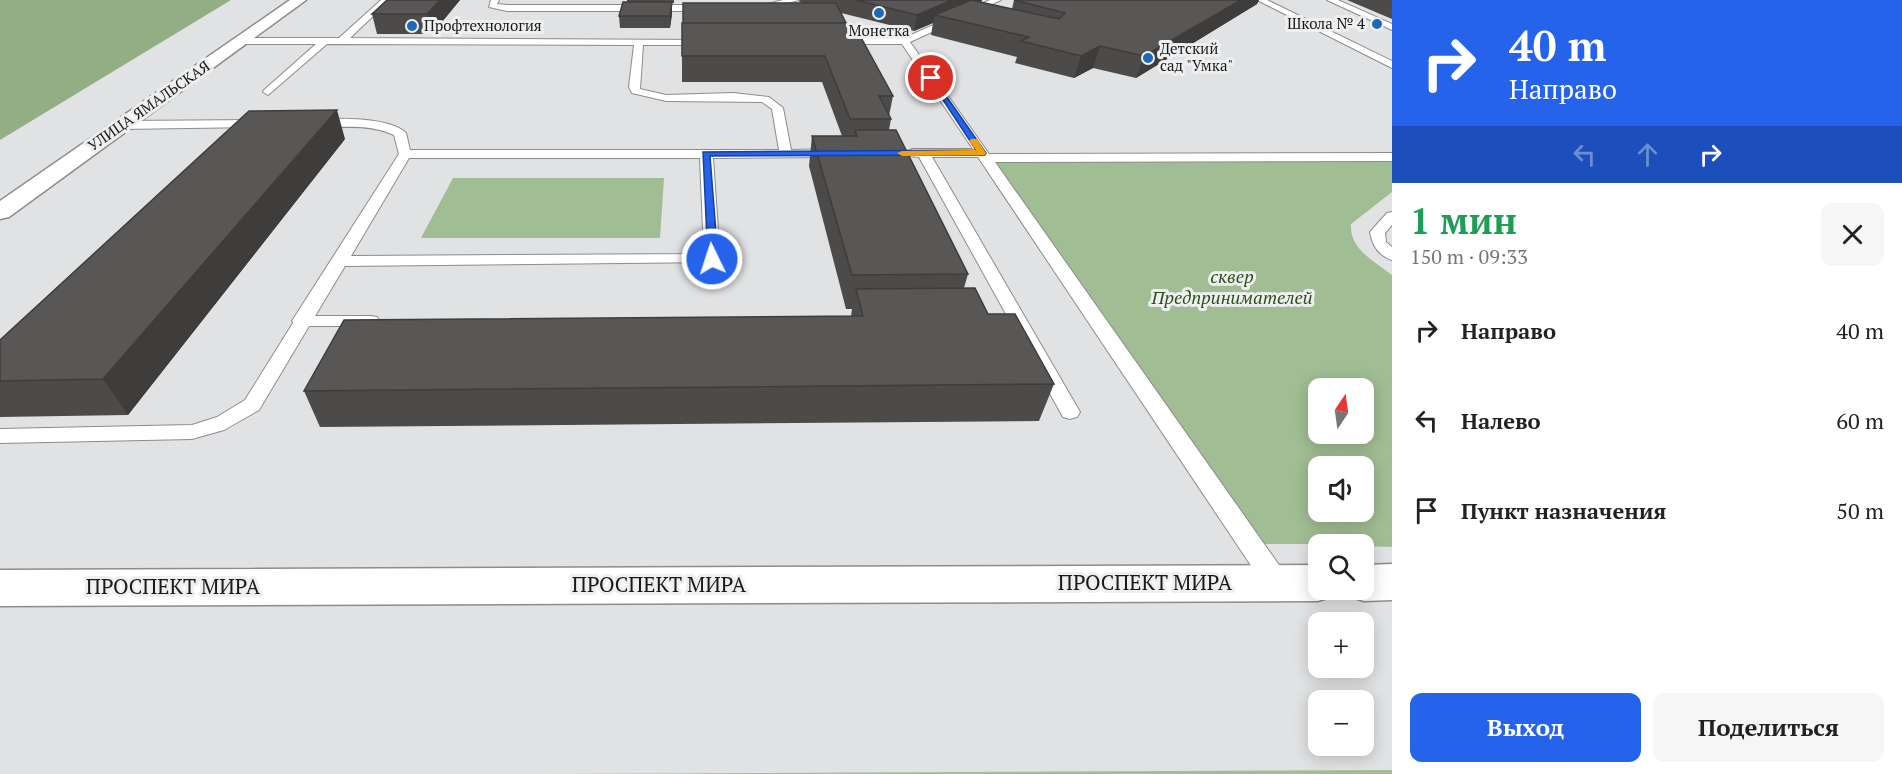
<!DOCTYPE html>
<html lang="ru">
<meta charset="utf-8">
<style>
:root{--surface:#fff;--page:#f6f6f6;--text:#222;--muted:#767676;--accent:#2563eb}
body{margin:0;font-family:"PT Serif",serif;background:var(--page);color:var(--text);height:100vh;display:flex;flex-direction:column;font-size:22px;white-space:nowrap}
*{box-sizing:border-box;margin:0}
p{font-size:20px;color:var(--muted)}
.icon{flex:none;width:33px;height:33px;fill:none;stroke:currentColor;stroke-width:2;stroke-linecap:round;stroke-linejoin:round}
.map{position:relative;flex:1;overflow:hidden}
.details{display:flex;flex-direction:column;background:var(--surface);width:510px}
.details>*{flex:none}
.guide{background:#2563eb;color:#fff;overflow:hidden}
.needle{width:39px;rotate:13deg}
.buttons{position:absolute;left:1308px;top:378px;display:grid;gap:12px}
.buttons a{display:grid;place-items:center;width:66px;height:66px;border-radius:12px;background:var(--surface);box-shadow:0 3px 15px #0003;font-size:30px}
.pin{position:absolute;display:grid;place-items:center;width:51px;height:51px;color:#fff;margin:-26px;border:3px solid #fff;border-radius:50%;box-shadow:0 2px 6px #0007}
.me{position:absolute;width:66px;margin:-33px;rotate:356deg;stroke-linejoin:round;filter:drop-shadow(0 0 4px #0008)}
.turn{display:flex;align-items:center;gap:21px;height:126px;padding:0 18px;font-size:27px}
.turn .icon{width:78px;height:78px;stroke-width:2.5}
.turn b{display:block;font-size:42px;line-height:51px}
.lanes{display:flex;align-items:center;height:57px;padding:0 18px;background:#0003;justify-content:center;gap:30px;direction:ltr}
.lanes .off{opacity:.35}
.round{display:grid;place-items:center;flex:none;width:63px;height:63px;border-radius:12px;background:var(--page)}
.head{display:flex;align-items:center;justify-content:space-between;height:102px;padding:0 18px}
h1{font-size:36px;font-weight:800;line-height:45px;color:#1e9e55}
.button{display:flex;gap:12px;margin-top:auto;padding:12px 18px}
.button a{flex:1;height:69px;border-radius:12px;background:var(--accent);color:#fff;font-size:24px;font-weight:800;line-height:69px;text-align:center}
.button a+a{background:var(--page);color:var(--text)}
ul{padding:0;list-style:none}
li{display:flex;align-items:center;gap:18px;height:90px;padding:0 18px}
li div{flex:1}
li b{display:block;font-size:22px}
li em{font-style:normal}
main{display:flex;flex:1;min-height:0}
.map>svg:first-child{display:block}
.green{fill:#a0bd93;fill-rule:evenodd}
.forest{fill:#92ae84}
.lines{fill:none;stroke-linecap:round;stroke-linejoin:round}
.service-casing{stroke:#8c8c8d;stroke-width:2}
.minor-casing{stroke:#8c8c8d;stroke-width:3}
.secondary-casing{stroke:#8c8c8d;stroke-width:3}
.service{fill:#fff;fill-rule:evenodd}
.minor{fill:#fff;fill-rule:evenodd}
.secondary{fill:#fff;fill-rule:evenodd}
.wall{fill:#4c4b4a}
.shaded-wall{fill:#3e3d3c}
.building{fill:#585756;stroke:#3e3d3c;stroke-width:1.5}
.route{fill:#2563eb;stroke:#184099;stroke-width:1.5}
.slow{fill:#f59e0b}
.poi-dot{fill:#1c69b8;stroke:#eeeff0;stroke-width:2}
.labels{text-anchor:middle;stroke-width:6;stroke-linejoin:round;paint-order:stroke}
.far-poi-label{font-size:15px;fill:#1a1a1a;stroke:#eeeff0;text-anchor:start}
.far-street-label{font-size:15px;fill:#1a1a1a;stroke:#eeeff0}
.park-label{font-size:18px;font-style:italic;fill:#2a4e13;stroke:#eeeff0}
.near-street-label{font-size:21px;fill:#1a1a1a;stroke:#eeeff0}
</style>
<main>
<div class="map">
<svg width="1392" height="774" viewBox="0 0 1392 774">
<rect width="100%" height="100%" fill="#e1e2e3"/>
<path class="green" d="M986 158H1392V192L1351 224C1349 249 1374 261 1392 275V547L1364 546V544H1251ZM1318 388H1364V434H1318ZM1318 466H1364V512H1318Z
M453 178H664L660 238H421Z
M1392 770V774H547Z"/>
<path class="forest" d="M0 0H231L0 140Z"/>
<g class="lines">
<defs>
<path id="service" d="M381 0H390L350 38 709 40 711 42 706 45H643L640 89 666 95 733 93 769 97 783 108 791 150 835 149 841 153 835 157 713 158 720 259 718 262 345 266 315 316H371L377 317 380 321 377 325 371 326H309L259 410 224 430 192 439 0 443V429L192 425 217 417 245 400 293 323 292 321 399 154 394 135C370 124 342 127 316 128L310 124 312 121C333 117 390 117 406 133L410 150H779L772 109 762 102 666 101 632 93 629 87 634 45 327 44 268 95 263 92 264 90 316 44H241L236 41 241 38H339ZM409 158H700L704 254 351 256Z
M491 0H499L497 4 507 5H709L713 8 709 11H507L489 7Z
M783 0H799L756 11 752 8Z
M990 0H1001L910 42 989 154 1392 153V161L995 162 1286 575 1290 583 1286 591 1277 594 1268 591 978 157H932L1080 412 1077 417 1070 419 1063 417 919 157 908 156 906 153 912 149H973L902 44H838L833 41 838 38H904Z
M1257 0H1267L1392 61V68Z
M1327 0H1338L1392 24V30Z
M260 120 266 124 264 127 122 129 116 125 122 121Z
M1392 212V225L1385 233 1386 242 1392 247V260C1379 256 1372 245 1370 232L1387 213Z"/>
<path id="minor" d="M290 0H306L9 217 0 219V201Z"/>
<path id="secondary" d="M1392 564V600L1364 601 1349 596 1346 590H1364V565Z
M1318 565V590H1336L1333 596 1318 601 0 606V570Z"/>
</defs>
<use href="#service" class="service-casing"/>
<use href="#minor" class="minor-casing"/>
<use href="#secondary" class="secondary-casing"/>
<use href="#service" class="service"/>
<use href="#minor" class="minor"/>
<use href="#secondary" class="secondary"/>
</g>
<path class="wall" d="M460 0 432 34H377L372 14Z
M627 0H674V3H672V14L670 28H620L619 16 627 2Z
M800 0H982L980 2 1012 9 1014 0H1259L1257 4 1136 78 1093 68 1074 78 1015 63 1017 57 931 35 933 23 914 31 841 13 846 23 893 96 889 116 891 119 889 130 968 274 964 288 1054 384 1039 421 320 427 304 391 851 316 852 309H846L809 166 812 136H842L822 82H682V56L803 3 799 2Z
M1347 0H1392V19Z
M345 139 128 415 0 417V340Z"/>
<path class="shaded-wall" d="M440 0H460L432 34 427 14Z
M952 0H982V1L945 17 935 15 933 23 914 31 917 15Z
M1241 0H1259L1257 4 1136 78 1144 56Z
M672 2V14L670 28V16Z
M1100 46 1093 68 1074 78 1081 56Z
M337 110 345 139 128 415 103 379Z"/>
<path class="building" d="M387 0H440L427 14H372Z
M856 0H952L917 15Z
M971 0 1059 19 1065 13 1014 0H1241L1144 56 1100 46 1081 56 1021 41 1029 37 935 15Z
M623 2H672L670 16H619Z
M683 3H836L846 23H683Z
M682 23H853L893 96H879L891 119H850L825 56H682Z
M337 110 103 379 0 381V340L249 111Z
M855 130H896L968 274 852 275 812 136H857Z
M975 288 988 314H1015L1054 384 304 391 344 320 863 316 856 289Z"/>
<path class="route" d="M928 77H933L986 153 985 155 710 156 718 259 716 261H708L703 152 976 150Z"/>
<path class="slow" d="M971 139H977L986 153 985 155 902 156 897 153 902 151 976 150 969 141Z"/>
<g class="poi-dot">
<circle cx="879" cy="13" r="6"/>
<circle cx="1377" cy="24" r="6"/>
<circle cx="412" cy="26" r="6"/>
<circle cx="1148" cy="58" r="6"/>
</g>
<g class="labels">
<g class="far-poi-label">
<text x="1365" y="29" text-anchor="end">Школа № 4</text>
<text x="424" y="31">Профтехнология</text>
<text x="879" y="36" text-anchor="middle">Монетка</text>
<text x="1160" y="54">Детский<tspan x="1160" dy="17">сад "Умка"</tspan></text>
</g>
<g class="far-street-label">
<text transform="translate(149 106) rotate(-35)" y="5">УЛИЦА ЯМАЛЬСКАЯ</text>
</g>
<g class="park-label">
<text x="1232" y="283">сквер<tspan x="1232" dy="21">Предпринимателей</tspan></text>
</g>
<g class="near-street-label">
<text x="1145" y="590">ПРОСПЕКТ МИРА</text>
<text x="659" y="592">ПРОСПЕКТ МИРА</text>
<text x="173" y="594">ПРОСПЕКТ МИРА</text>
</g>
</g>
</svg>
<div class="buttons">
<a><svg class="needle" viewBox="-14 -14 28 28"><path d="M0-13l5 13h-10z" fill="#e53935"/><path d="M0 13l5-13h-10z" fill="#767676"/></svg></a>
<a><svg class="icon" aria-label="sound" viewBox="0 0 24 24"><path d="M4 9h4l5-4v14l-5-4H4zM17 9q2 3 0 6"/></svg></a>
<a><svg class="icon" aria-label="search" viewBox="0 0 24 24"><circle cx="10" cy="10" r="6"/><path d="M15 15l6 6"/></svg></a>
<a>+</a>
<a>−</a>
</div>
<div class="pin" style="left:931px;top:78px;background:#d93025"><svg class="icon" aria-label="arrive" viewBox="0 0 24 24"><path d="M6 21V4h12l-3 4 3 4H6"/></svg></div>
<svg class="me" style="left:712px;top:259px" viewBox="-20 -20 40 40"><circle r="17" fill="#2563eb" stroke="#fff" stroke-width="3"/><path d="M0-11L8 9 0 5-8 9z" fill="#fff"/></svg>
</div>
<section class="details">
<div class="guide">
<div class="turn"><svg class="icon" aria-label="right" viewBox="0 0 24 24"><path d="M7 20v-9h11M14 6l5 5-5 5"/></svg><div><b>40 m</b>Направо</div></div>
<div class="lanes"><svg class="icon off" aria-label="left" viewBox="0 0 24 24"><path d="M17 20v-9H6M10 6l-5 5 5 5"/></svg><svg class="icon off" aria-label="ahead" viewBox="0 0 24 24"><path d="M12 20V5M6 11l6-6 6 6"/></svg><svg class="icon" aria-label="right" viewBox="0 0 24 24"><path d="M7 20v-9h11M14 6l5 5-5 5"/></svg></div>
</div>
<div class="head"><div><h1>1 мин</h1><p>150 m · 09:33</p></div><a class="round"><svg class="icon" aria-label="close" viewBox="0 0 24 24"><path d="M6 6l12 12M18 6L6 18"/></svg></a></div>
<ul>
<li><svg class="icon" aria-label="right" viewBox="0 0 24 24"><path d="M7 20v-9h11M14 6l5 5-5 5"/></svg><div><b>Направо</b></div><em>40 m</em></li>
<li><svg class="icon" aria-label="left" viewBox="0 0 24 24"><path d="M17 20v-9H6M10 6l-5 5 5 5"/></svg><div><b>Налево</b></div><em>60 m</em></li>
<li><svg class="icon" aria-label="arrive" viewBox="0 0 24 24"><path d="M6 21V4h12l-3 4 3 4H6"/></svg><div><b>Пункт назначения</b></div><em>50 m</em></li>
</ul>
<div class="button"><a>Выход</a><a>Поделиться</a></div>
</section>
</main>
